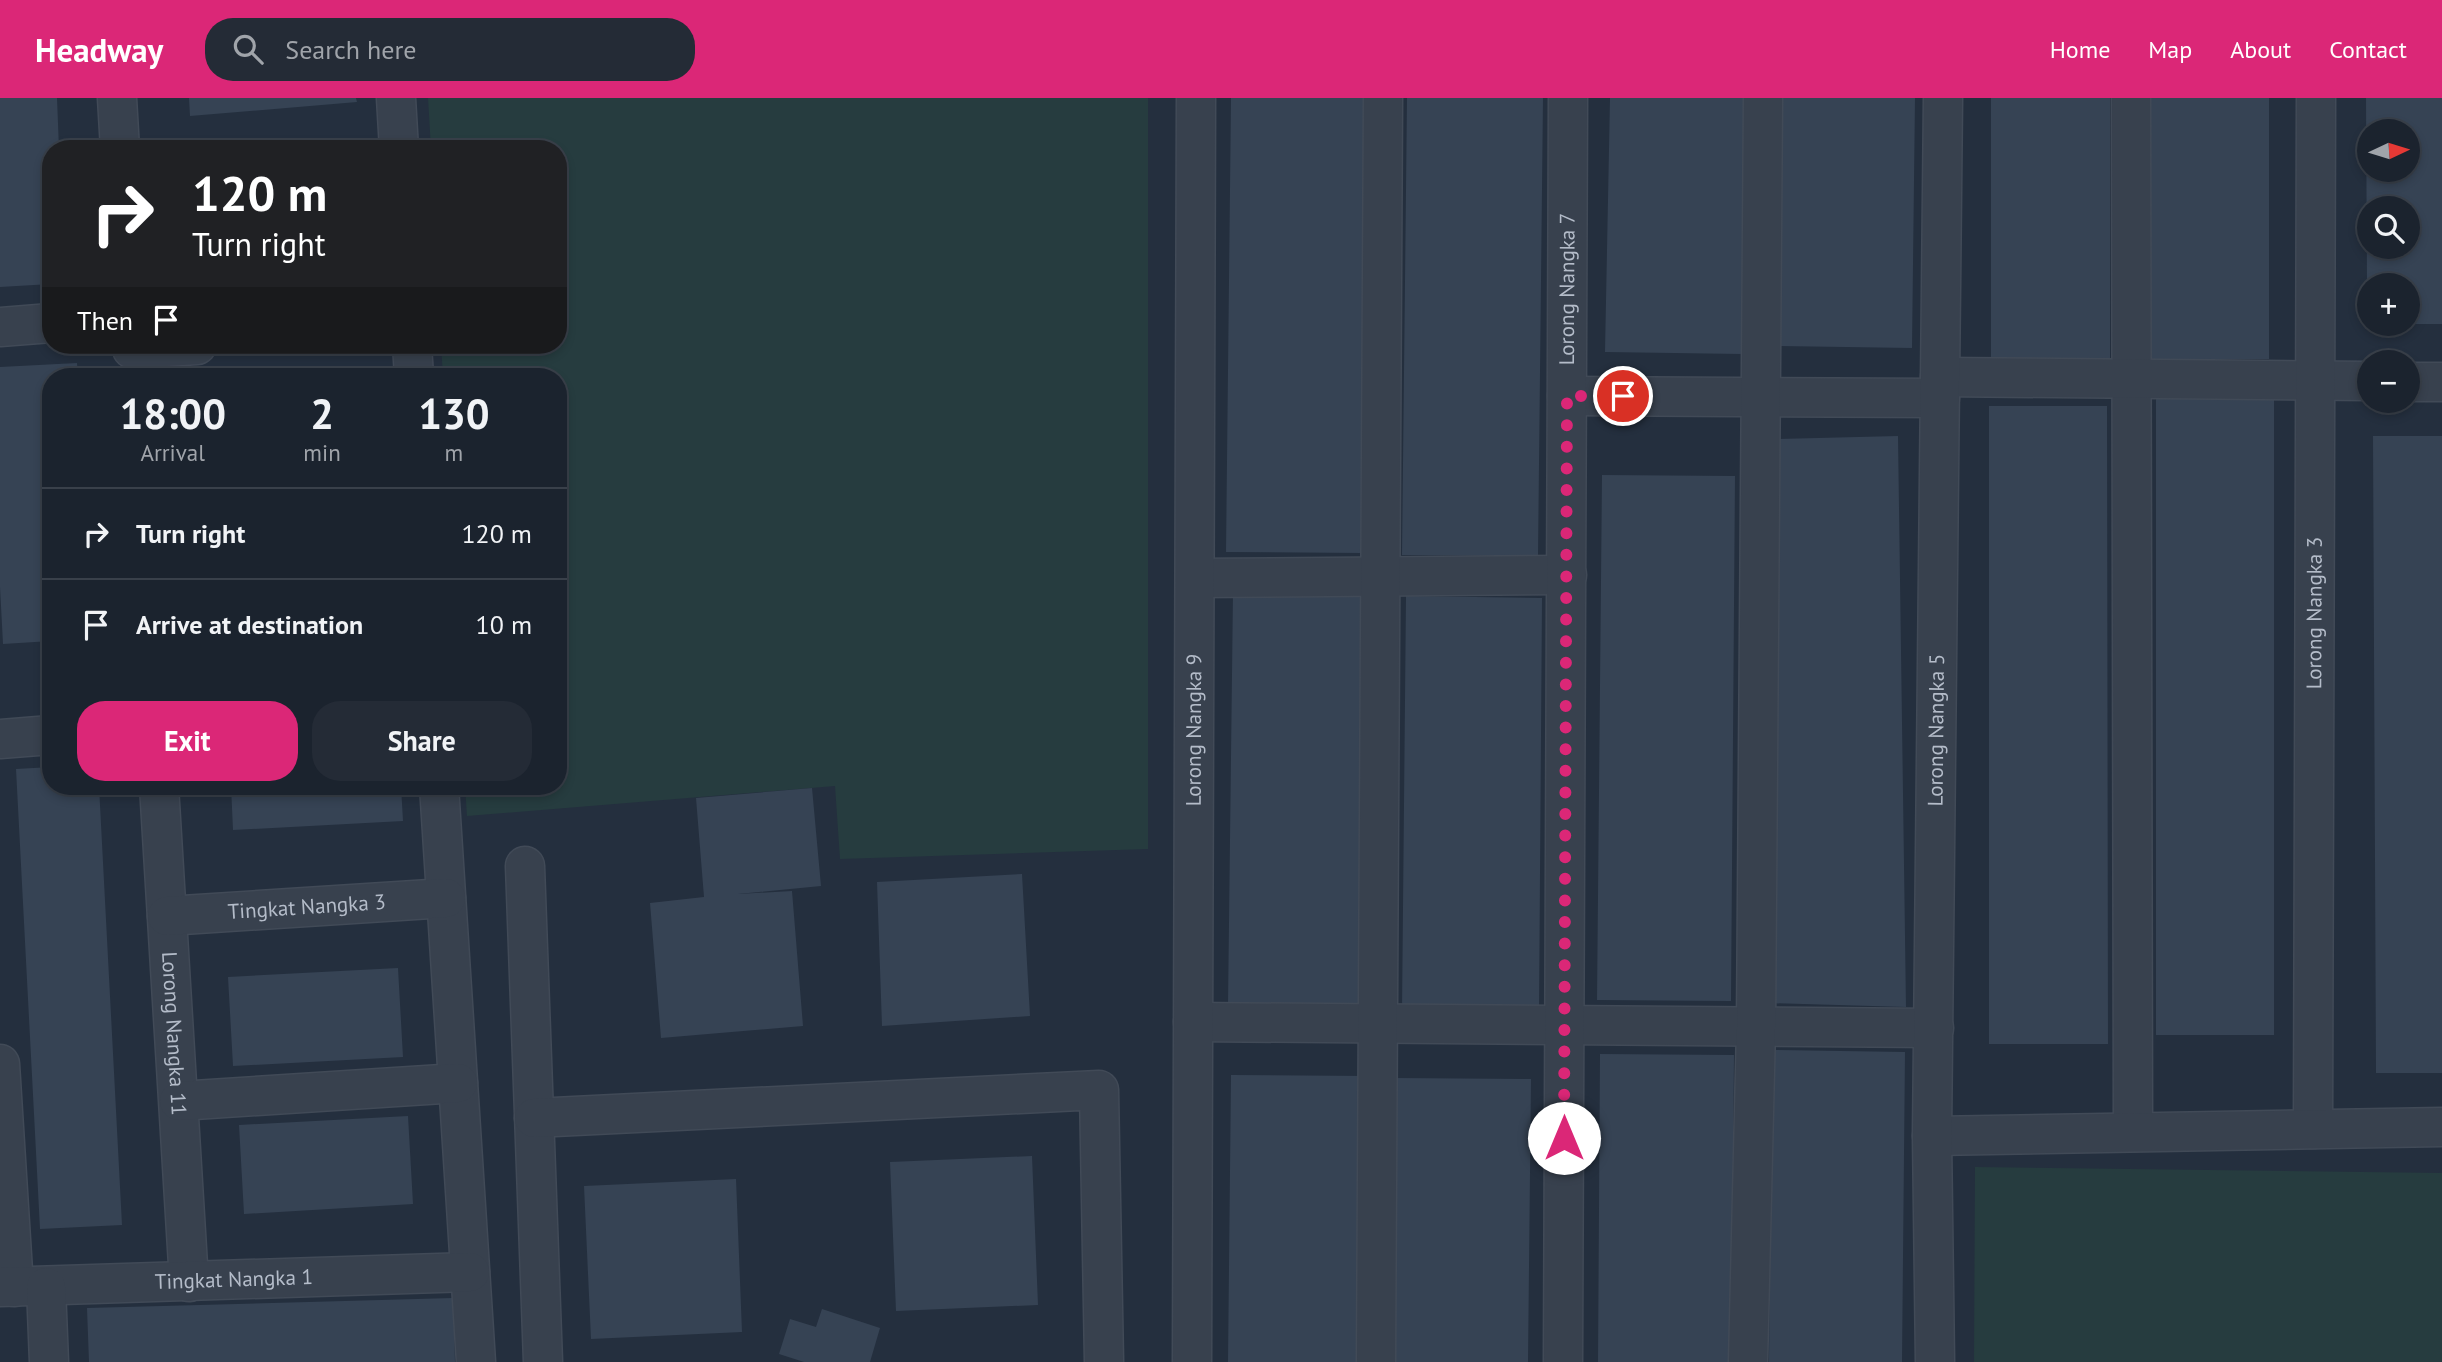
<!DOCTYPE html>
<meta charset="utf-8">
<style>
:root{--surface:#1b232e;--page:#242b36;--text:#f1f3f6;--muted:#a0a4aa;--line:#39404a;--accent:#db2777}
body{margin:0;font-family:"PT Sans",sans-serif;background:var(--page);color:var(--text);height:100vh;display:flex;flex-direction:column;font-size:26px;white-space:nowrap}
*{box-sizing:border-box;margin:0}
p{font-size:23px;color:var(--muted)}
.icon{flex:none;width:38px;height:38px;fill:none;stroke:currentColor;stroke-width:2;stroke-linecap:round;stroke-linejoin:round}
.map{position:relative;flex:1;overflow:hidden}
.side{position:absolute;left:42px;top:270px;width:525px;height:427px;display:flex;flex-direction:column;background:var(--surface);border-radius:28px;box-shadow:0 4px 10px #0003,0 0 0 2px var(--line)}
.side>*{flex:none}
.guide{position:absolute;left:42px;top:42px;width:525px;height:214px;border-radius:28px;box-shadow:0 4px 10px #0003,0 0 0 2px var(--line);background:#202124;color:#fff;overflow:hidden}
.needle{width:46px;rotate:86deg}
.fabs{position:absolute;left:2357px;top:21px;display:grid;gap:14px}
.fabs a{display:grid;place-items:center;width:63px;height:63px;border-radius:50%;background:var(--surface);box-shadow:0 4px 10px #0003,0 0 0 2px var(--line);font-size:35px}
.pin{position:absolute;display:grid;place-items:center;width:60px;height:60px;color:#fff;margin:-30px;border:4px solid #fff;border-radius:50%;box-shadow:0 2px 7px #0007}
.me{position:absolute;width:77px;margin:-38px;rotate:0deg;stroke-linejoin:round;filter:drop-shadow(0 0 5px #0008)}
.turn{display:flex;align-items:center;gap:24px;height:147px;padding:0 35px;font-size:32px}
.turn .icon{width:91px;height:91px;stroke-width:2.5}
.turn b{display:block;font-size:49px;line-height:60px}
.then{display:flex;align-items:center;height:66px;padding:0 35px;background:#0003;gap:14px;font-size:26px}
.eta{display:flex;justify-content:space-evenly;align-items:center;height:119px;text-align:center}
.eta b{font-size:42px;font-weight:800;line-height:49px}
.cta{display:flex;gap:14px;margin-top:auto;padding:14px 35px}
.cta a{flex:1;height:80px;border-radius:28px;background:var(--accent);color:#fff;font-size:28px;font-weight:800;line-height:80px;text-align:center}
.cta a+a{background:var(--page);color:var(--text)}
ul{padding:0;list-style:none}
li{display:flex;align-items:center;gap:21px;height:91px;padding:0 35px;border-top:2px solid var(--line)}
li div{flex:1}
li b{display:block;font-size:26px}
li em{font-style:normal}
header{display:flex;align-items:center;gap:42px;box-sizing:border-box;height:98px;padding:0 35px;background:var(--accent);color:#fff}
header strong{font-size:33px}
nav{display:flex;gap:38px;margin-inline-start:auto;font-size:24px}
.search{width:490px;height:63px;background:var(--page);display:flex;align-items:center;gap:18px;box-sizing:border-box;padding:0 24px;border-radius:28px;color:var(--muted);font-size:26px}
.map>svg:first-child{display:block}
.green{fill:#263c3f}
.building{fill:#364354;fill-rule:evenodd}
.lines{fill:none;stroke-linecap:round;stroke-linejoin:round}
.minor-casing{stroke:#414a57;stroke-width:41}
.minor{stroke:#38414e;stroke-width:38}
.route{stroke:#db2777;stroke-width:12;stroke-dasharray:0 21.6}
.labels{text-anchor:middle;stroke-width:7;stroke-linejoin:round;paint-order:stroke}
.street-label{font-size:21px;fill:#b4bcc9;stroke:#1d2633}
</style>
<header>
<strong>Headway</strong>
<div class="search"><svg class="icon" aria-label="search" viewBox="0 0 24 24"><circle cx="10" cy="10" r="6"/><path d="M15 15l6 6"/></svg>Search here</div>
<nav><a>Home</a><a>Map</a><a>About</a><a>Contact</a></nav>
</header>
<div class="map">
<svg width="2442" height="1264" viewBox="0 0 2442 1264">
<rect width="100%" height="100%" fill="#242f3e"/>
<path class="green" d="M428 0H1148V751L840 761 835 688 467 718 465 688H558V278H443L441 247H558V51H431Z
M1975 1069 2442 1075V1264H1974Z"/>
<path class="building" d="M0 0H57L59 51H51V186L0 189Z
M189 0H356L357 4 190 18Z
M1231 0H1367L1362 455 1226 454Z
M1407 0H1543L1538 458 1402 457Z
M1610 0H1746L1741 256 1605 254Z
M1780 0H1915L1912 250 1777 248Z
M1991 0H2110V263H1991Z
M2151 0H2269V261H2151Z
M2366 0H2442V226H2408V187H2367ZM2370 33H2408V72H2370ZM2370 110H2408V149H2370Z
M77 265 78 278H51V543L3 546 0 489V269Z
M375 274V278H338V276Z
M2156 300H2274V937H2156Z
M1989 308H2107L2108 946H1989Z
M1898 338 1906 909 1766 905 1774 341Z
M2373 338H2442V975H2376Z
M1602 377 1735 378 1731 903 1597 902Z
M1233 493 1369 495 1365 908 1228 907Z
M1406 498 1542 500 1539 914 1402 913Z
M51 669V688H99L122 1127 40 1131 16 671Z
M231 688H401L403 723 233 732Z
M812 690 821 788 738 796 792 793 803 928 661 940 650 805 704 799 696 700Z
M1022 776 1030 918 882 928 877 784Z
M398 870 403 959 233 968 228 879Z
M1772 952 1905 954 1902 1264H1769Z
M1600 956 1734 957 1731 1264H1598Z
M1231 977 1368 978 1365 1264H1228Z
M1394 980 1531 981 1528 1264H1391Z
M408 1018 413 1106 244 1116 239 1027Z
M1032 1058 1038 1207 896 1213 890 1064Z
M736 1081 742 1234 591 1241 584 1088Z
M453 1200 455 1264H89L87 1210Z
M822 1211 880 1230 870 1264H804L779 1256 790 1221 816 1229Z"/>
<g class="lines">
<defs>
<g id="minor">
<path d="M117 0 120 51"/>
<path d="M396 0 399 51"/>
<path d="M2131 0 2133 1034"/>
<path d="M0 229 51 225"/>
<path d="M412 247 414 278"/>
<path d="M132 251 197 247"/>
<path d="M1940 279 2370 283"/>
<path d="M2408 284H2442"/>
<path d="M1567 298 1940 300"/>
<path d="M1195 480 1567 477"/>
<path d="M0 641 51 637"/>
<path id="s1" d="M159 688 189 1184"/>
<path d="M439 688 476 1264"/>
<path d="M525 768 543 1264"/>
<path id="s2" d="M167 818 446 800"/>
<path d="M1193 924 1934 930"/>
<path d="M0 966 14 1189"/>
<path d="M179 1003 458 985"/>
<path d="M534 1020 1099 992 1104 1264"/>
<path id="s3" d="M2313 1031 2316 0"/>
<path d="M1932 1038 2442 1029"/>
<path id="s4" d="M0 1189 470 1174"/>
<path d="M46 1189 49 1264"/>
<path id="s5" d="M1192 1264 1196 0"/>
<path d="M1376 1264 1383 0"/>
<path id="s6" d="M1563 1264 1568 0"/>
<path d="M1748 1264 1756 930 1763 0"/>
<path id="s7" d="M1935 1264 1932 1038 1943 0"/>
</g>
</defs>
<use href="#minor" class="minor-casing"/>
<use href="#minor" class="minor"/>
</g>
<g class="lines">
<path class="route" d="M1564 1040 1567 298H1623"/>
</g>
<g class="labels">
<g class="street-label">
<text dy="7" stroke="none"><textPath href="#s6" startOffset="1073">Lorong Nangka 7</textPath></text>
<text dy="7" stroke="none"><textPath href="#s3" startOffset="516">Lorong Nangka 3</textPath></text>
<text dy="7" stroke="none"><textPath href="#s5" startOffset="632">Lorong Nangka 9</textPath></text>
<text dy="7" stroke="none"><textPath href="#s7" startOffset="632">Lorong Nangka 5</textPath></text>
<text dy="7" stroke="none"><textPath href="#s2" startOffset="140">Tingkat Nangka 3</textPath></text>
<text dy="7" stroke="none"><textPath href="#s1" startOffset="248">Lorong Nangka 11</textPath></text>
<text dy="7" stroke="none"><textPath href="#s4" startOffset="234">Tingkat Nangka 1</textPath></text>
</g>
</g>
</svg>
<div class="fabs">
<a><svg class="needle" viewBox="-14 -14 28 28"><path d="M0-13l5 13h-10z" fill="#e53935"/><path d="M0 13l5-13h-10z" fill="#a0a4aa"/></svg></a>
<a><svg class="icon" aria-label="search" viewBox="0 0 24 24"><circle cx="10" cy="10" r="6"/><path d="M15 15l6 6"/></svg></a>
<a>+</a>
<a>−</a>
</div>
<div class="pin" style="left:1623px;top:298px;background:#d93025"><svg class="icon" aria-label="arrive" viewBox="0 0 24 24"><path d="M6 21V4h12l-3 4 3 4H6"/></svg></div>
<svg class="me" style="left:1564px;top:1040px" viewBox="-20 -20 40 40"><circle r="19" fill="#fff"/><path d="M0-13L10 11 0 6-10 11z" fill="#db2777"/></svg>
<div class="guide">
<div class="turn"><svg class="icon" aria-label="right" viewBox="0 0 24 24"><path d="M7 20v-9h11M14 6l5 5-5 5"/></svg><div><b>120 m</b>Turn right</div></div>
<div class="then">Then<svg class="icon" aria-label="arrive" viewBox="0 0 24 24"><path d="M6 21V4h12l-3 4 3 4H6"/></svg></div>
</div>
<section class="side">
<div class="eta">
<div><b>18:00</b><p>Arrival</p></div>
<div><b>2</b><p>min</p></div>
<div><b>130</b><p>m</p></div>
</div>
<ul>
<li><svg class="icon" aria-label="right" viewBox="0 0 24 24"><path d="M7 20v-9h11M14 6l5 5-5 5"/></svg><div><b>Turn right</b></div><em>120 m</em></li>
<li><svg class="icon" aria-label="arrive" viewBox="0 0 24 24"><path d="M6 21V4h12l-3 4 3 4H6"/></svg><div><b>Arrive at destination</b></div><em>10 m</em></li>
</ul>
<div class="cta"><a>Exit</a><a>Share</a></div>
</section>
</div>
